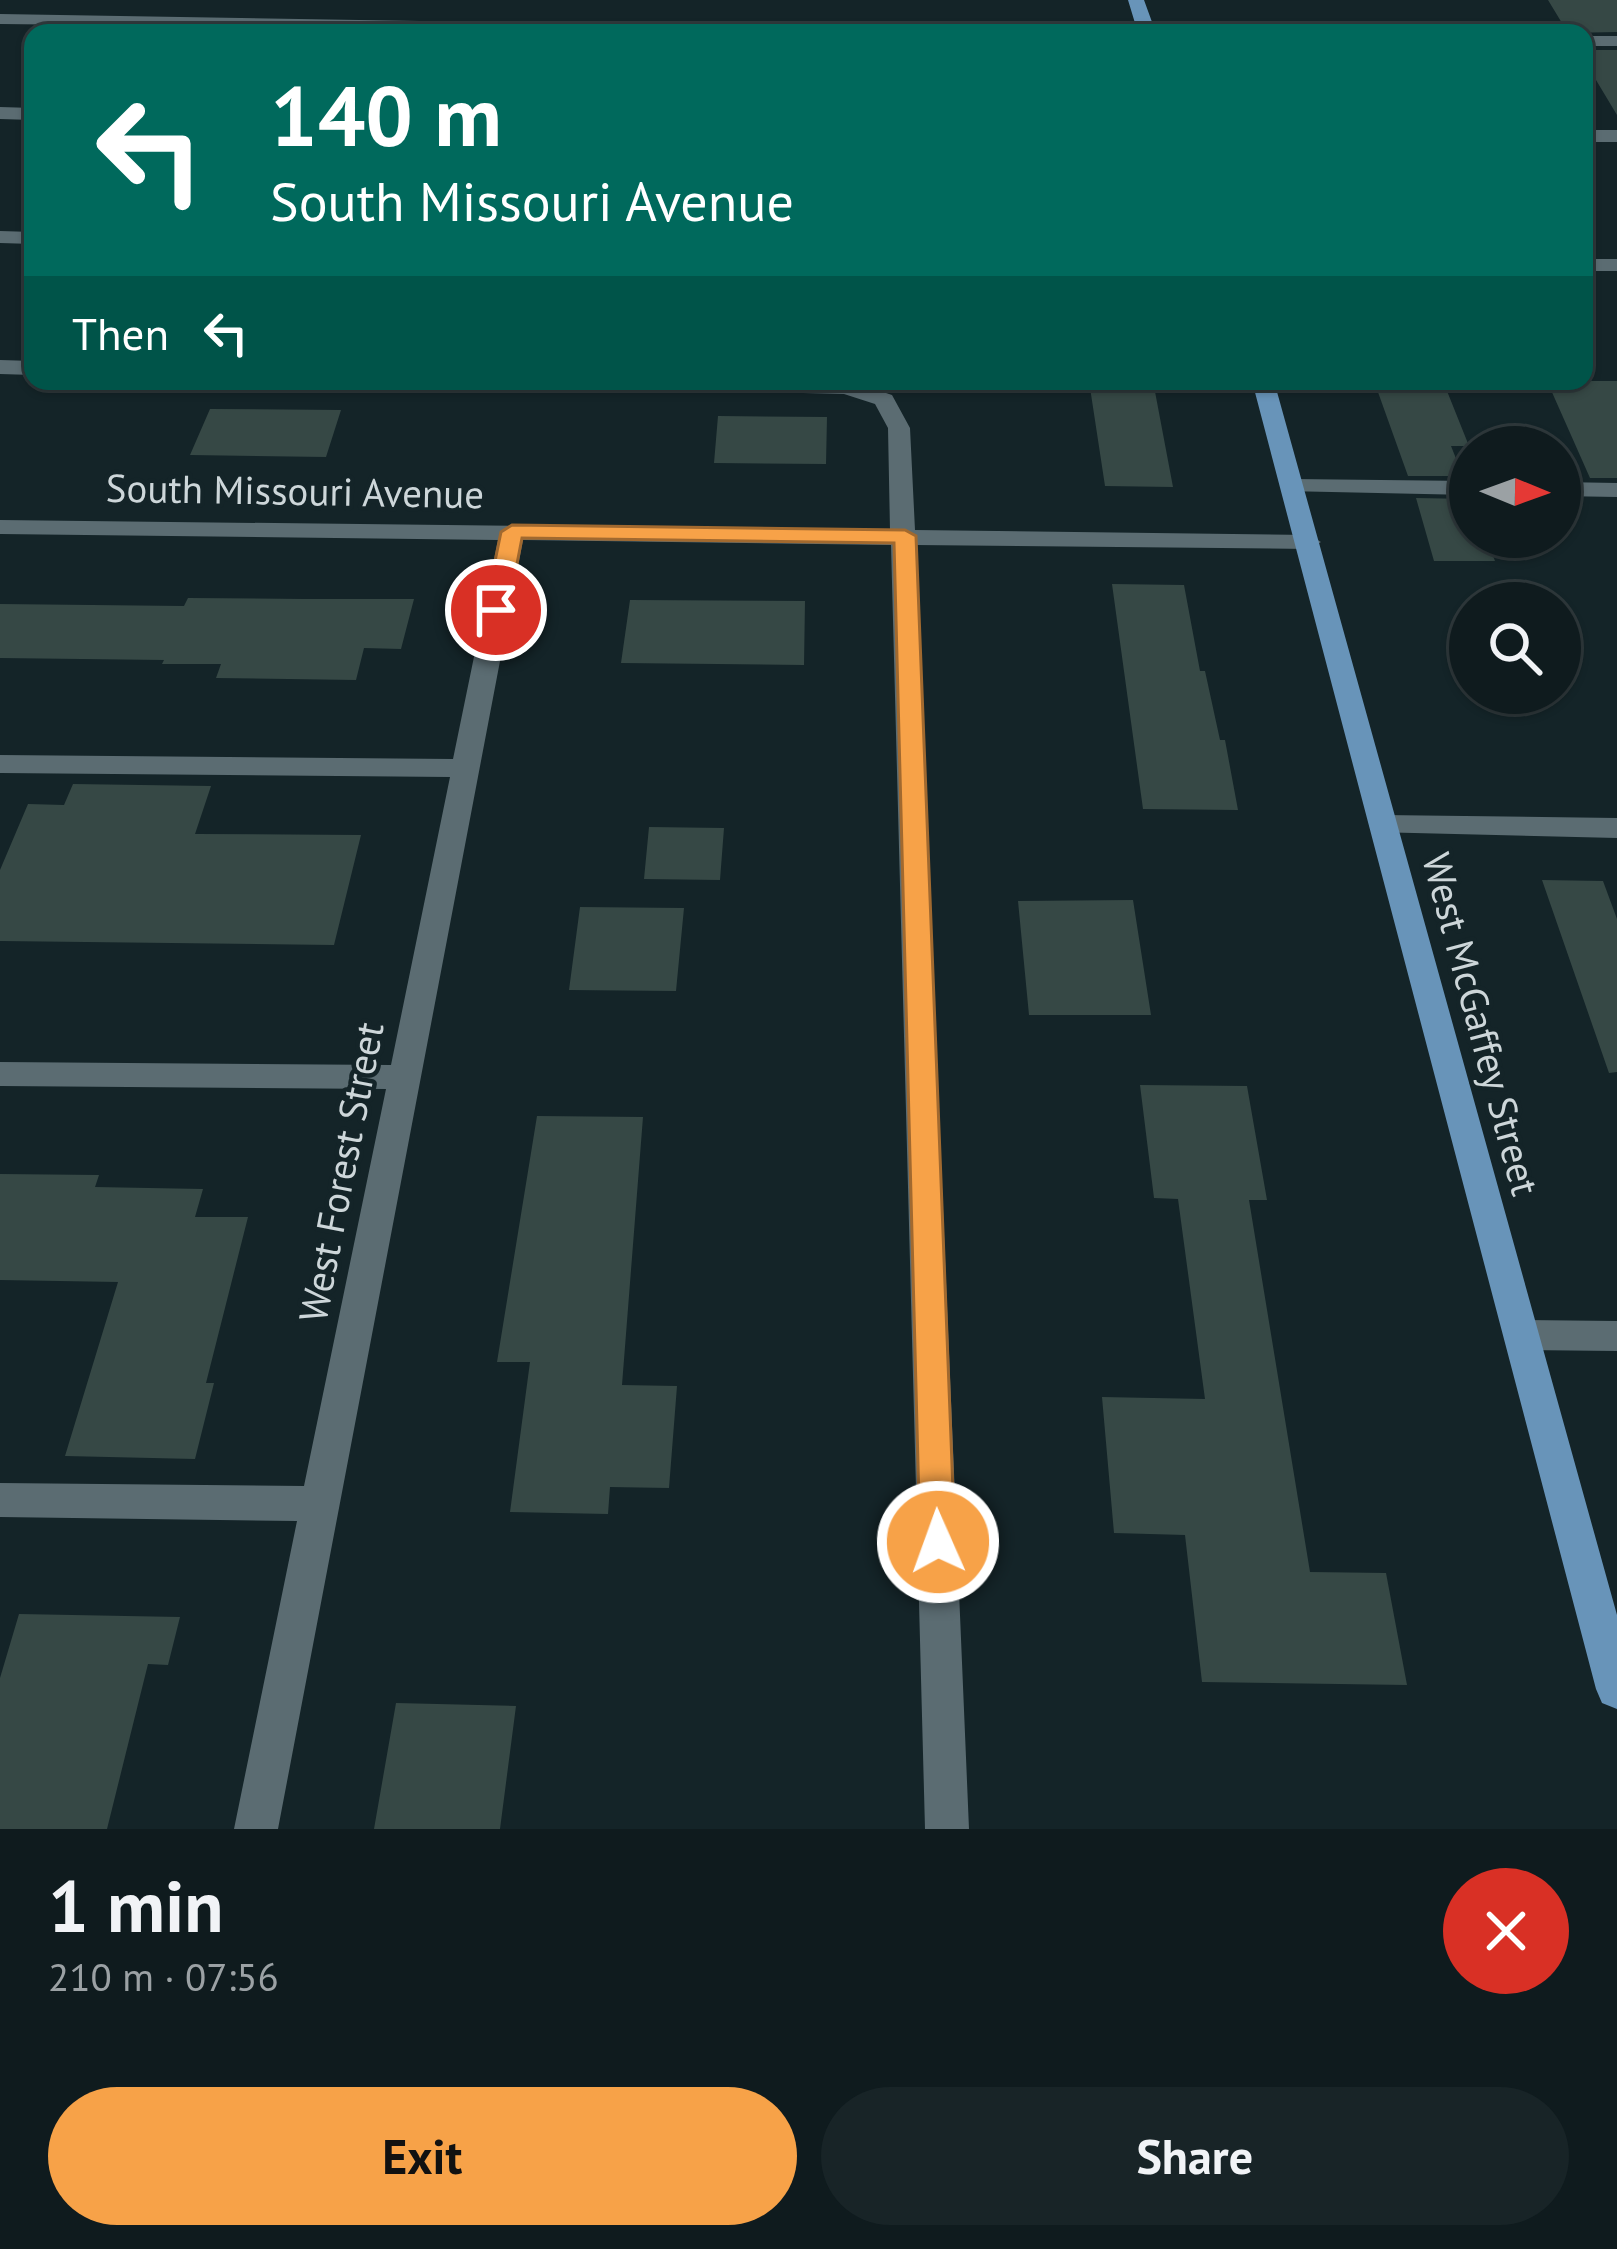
<!DOCTYPE html>
<meta charset="utf-8">
<style>
:root{--surface:#0f1b1e;--page:#182427;--text:#f1f3f6;--muted:#9ba1a4;--line:#2f393c;--accent:#f7a248}
body{margin:0;font-family:"PT Sans",sans-serif;background:var(--page);color:var(--text);height:100vh;display:flex;flex-direction:column;font-size:45px;white-space:nowrap}
*{box-sizing:border-box;margin:0}
p{font-size:39px;color:var(--muted)}
.icon{flex:none;width:66px;height:66px;fill:none;stroke:currentColor;stroke-width:2;stroke-linecap:round;stroke-linejoin:round}
.map{position:relative;height:1829px;overflow:hidden}
.drawer{display:flex;flex-direction:column;background:var(--surface);flex:1}
.drawer>*{flex:none}
.banner{position:absolute;left:24px;top:24px;width:1569px;height:366px;border-radius:24px;box-shadow:0 3px 9px #0004,0 0 0 3px var(--line);background:#00695c;color:#fff;overflow:hidden}
.needle{width:78px;rotate:91deg}
.tools{position:absolute;left:1449px;top:426px;display:grid;gap:24px}
.tools a{display:grid;place-items:center;width:132px;height:132px;border-radius:50%;background:var(--surface);box-shadow:0 3px 9px #0004,0 0 0 3px var(--line);font-size:60px}
.pin{position:absolute;display:grid;place-items:center;width:102px;height:102px;color:#fff;margin:-51px;border:6px solid #fff;border-radius:50%;box-shadow:0 3px 12px #0007}
.me{position:absolute;width:132px;margin:-66px;rotate:358deg;stroke-linejoin:round;filter:drop-shadow(0 0 9px #0008)}
.turn{display:flex;align-items:center;gap:42px;height:252px;padding:0 48px;font-size:54px}
.turn .icon{width:156px;height:156px;stroke-width:2.5}
.turn b{display:block;font-size:84px;line-height:102px}
.then{display:flex;align-items:center;height:114px;padding:0 48px;background:#0003;gap:24px;font-size:45px}
.round{display:grid;place-items:center;flex:none;width:126px;height:126px;border-radius:63px;background:var(--page)}
.overview{display:flex;align-items:center;justify-content:space-between;height:204px;padding:0 48px}
h1{font-size:72px;font-weight:800;line-height:90px}
.primary-button{display:flex;gap:24px;margin-top:auto;padding:24px 48px}
.primary-button a{flex:1;height:138px;border-radius:72px;background:var(--accent);color:#111;font-size:48px;font-weight:800;line-height:138px;text-align:center}
.primary-button a+a{background:var(--page);color:var(--text)}
.map>svg:first-child{display:block}
.building{fill:#364845}
.lines{fill:none;stroke-linecap:round;stroke-linejoin:round}
.minor{fill:#5b6c72;fill-rule:evenodd}
.major{fill:#6894b9;fill-rule:evenodd}
.route{fill:#f7a248;stroke:#a1692f;stroke-width:3}
.labels{text-anchor:middle;stroke-width:9;stroke-linejoin:round;paint-order:stroke}
.street-label{font-size:39px;fill:#cdd6d9;stroke:#142428}
</style>
<div class="map">
<svg width="1617" height="1829" viewBox="0 0 1617 1829">
<rect width="100%" height="100%" fill="#142428"/>
<path class="building" d="M1548 0H1617V32L1568 33Z
M1584 50H1617V115L1584 60Z
M1089 381H1153L1173 487 1105 486Z
M1374 381H1443L1469 446H1451L1463 476H1408Z
M1547 381H1617V478H1590Z
M210 409 341 410 326 457 190 455Z
M718 416 827 417 826 464 714 463Z
M1416 498 1470 499V537H1486L1495 561H1434Z
M1112 584 1184 585 1200 671H1205L1220 740H1225L1238 810 1143 809Z
M188 598 304 599H414L401 649 364 648 356 680 216 678 221 664H162L164 660 0 658V604L184 606Z
M630 600 805 601 804 665 621 663Z
M73 784 211 786 195 834 361 835 334 945 0 941V870L28 804 64 805Z
M649 827 724 828 720 880 644 879Z
M1542 880 1603 881 1617 919V1072L1609 1073Z
M1133 900 1151 1015H1029L1018 901Z
M580 907 684 908 676 991 569 990Z
M1140 1085 1247 1086 1267 1200H1249L1310 1572 1386 1573 1407 1685 1202 1682 1185 1535 1114 1533 1102 1397 1205 1399 1178 1199 1154 1198Z
M537 1116 643 1117 622 1385 677 1386 669 1488 610 1487 608 1514 510 1512 530 1362H497Z
M0 1174 99 1175 95 1187 203 1189 195 1217H248L206 1383H214L195 1459 65 1456 118 1282 0 1280Z
M19 1614 180 1617 168 1665 148 1664 107 1829H0V1678Z
M396 1703 516 1706 500 1829H374Z"/>
<g class="lines">
<path class="minor" d="M0 14 833 28 842 33 0 24Z
M1584 36H1617V46H1584Z
M0 107 33 108V120L0 119Z
M1584 130H1617V142H1584Z
M0 231 33 232V244L0 243Z
M1584 259H1617V271H1584Z
M0 360 33 361V375L0 374Z
M588 381H850L892 395 910 428 915 530 1309 535 1321 542 1309 549 915 545 969 1829H925L891 545 523 540 278 1829H234L297 1521 0 1517V1483L304 1486 386 1089 0 1086V1062L391 1065 450 777 0 773V755L453 759 498 540 0 534V520L890 530 888 428 875 404 844 394 599 388Z
M1293 479 1470 481V495L1285 491V481Z
M1560 482 1617 483V497L1560 496Z
M1383 815 1617 818V838L1373 832 1369 825 1373 818Z
M1522 1320 1617 1321V1351L1522 1350 1509 1346 1504 1335 1509 1324Z"/>
<path class="major" d="M1128 0H1144L1156 33H1138Z
M1252 381H1274L1617 1615V1709L1602 1703 1596 1689Z"/>
</g>
<path class="route" d="M512 525 905 530 916 536 955 1542 950 1553 938 1558 925 1553 920 1542 894 543 522 538 508 610 496 618 485 610 501 532Z"/>
<g class="labels">
<g class="street-label">
<text transform="translate(295 491) rotate(1)" y="14">South Missouri Avenue</text>
<text transform="translate(1481 1024) rotate(75)" y="14">West McGaffey Street</text>
<text transform="translate(341 1172) rotate(-79)" y="14">West Forest Street</text>
</g>
</g>
</svg>
<div class="tools">
<a><svg class="needle" viewBox="-14 -14 28 28"><path d="M0-13l5 13h-10z" fill="#e53935"/><path d="M0 13l5-13h-10z" fill="#9ba1a4"/></svg></a>
<a><svg class="icon" aria-label="search" viewBox="0 0 24 24"><circle cx="10" cy="10" r="6"/><path d="M15 15l6 6"/></svg></a>
</div>
<div class="pin" style="left:496px;top:610px;background:#d93025"><svg class="icon" aria-label="arrive" viewBox="0 0 24 24"><path d="M6 21V4h12l-3 4 3 4H6"/></svg></div>
<svg class="me" style="left:938px;top:1542px" viewBox="-20 -20 40 40"><circle r="17" fill="#f7a248" stroke="#fff" stroke-width="3"/><path d="M0-11L8 9 0 5-8 9z" fill="#fff"/></svg>
<div class="banner">
<div class="turn"><svg class="icon" aria-label="left" viewBox="0 0 24 24"><path d="M17 20v-9H6M10 6l-5 5 5 5"/></svg><div><b>140 m</b>South Missouri Avenue</div></div>
<div class="then">Then<svg class="icon" aria-label="left" viewBox="0 0 24 24"><path d="M17 20v-9H6M10 6l-5 5 5 5"/></svg></div>
</div>
</div>
<section class="drawer">
<div class="overview"><div><h1>1 min</h1><p>210 m · 07:56</p></div><a class="round" style="background:#d93025;color:#fff"><svg class="icon" aria-label="close" viewBox="0 0 24 24"><path d="M6 6l12 12M18 6L6 18"/></svg></a></div>
<div class="primary-button"><a>Exit</a><a>Share</a></div>
</section>
